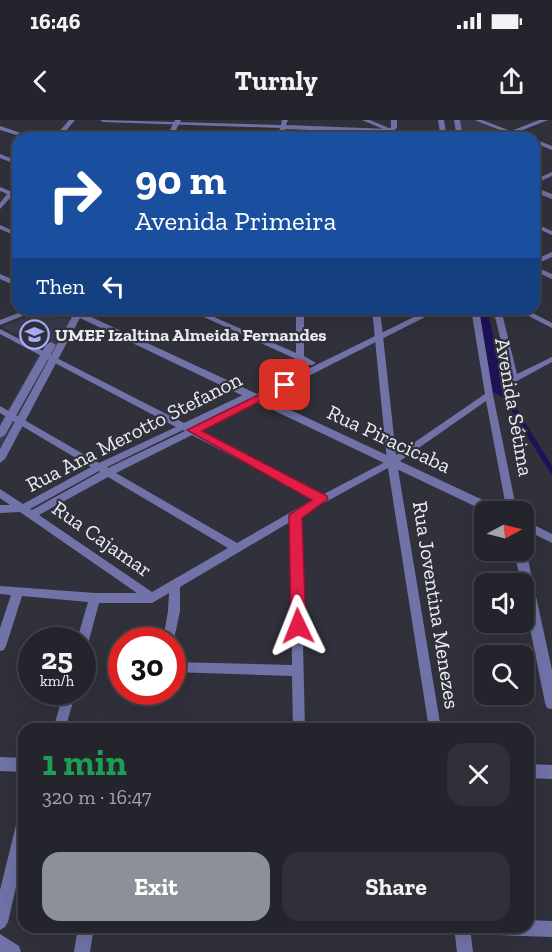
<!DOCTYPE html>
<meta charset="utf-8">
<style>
:root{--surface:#24252c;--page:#303138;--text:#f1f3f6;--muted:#a3a5a9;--line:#414248;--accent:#8c9099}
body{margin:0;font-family:"Zilla Slab",serif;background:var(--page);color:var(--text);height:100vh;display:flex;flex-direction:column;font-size:22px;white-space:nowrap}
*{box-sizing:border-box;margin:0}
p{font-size:20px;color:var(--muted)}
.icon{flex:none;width:33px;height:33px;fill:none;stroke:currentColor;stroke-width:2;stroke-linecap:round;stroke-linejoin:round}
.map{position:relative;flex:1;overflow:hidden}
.side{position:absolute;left:18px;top:603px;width:516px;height:210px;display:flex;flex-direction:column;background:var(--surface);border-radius:18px;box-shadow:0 6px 24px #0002,0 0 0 2px var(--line)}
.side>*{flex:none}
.hud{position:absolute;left:12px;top:12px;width:528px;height:183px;border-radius:18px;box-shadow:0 6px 24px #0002,0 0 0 2px var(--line);background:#1a4fa0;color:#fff;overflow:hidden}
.needle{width:39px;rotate:83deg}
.buttons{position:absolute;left:474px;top:381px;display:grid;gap:12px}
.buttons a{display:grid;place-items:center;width:60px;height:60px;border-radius:12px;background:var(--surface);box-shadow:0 6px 24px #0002,0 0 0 2px var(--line);font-size:30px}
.speed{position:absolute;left:18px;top:507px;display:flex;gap:12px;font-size:30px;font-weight:700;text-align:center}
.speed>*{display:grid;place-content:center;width:78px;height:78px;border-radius:50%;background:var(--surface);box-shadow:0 6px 24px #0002,0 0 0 2px var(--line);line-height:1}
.speed small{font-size:15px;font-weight:400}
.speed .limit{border:9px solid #d22;background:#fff;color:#111}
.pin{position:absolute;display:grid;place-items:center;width:51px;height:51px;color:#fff;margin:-26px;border-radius:12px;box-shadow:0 3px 9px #0006}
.me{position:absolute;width:66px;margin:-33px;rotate:358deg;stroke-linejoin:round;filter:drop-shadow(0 0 4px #0008)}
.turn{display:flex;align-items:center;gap:21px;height:126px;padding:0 24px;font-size:27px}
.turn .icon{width:78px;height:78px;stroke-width:2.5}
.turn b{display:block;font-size:42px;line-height:51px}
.then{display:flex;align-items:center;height:57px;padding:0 24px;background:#0003;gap:12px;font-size:22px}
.round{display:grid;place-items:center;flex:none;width:63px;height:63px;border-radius:18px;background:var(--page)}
.summary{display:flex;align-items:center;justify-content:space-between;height:102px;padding:0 24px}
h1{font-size:36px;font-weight:800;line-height:45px;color:#1e9e55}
.action{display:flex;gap:12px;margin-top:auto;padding:12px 24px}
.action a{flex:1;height:69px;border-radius:18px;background:var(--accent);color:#fff;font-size:24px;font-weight:800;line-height:69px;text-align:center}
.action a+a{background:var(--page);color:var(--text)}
.status{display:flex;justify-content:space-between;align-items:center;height:42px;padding:0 30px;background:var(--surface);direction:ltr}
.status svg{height:16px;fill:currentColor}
header{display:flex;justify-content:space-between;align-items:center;height:78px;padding:0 24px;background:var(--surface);font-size:27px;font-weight:800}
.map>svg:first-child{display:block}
.built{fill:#393a4a}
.water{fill:#1d1158}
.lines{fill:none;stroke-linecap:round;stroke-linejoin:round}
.minor{fill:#7173a8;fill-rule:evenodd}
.tertiary{fill:#7173a8;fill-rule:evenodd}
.route{fill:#e11d48;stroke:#92132f;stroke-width:1.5}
.labels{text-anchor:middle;stroke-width:4.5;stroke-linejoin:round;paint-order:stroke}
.far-poi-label{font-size:18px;font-weight:bold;fill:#ecedf3;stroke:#30313b;text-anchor:start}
.street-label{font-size:21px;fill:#ecedf3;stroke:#30313b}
</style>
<div class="status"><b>16:46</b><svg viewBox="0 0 49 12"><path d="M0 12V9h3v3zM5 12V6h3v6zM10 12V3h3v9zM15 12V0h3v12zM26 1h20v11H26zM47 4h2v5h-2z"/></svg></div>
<header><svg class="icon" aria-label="back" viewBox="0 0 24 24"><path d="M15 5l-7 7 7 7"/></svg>Turnly<svg class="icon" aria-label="share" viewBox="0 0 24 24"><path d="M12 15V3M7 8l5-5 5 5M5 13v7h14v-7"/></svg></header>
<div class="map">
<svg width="552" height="832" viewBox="0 0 552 832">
<rect width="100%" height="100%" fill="#30313b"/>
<path class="built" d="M459 0H472L502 11 483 18H463Z
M40 192 54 197 77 200 0 343V303L43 227 2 207Z"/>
<path class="water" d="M479 189H487L504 265 512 281 552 346V356L504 278 493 272Z"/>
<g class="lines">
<path class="minor" d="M69 0H75L60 18H54Z
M100 0 281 5 282 0H288L286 5 389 9 391 7V0H397V8L390 13 285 9 283 18H277L280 8 103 2Z
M438 0H444L447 18H441Z
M454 0H460L463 18H457Z
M474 0H482L529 18H521Z
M0 6 33 17 34 18H26L0 10Z
M534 19 552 26V30L534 23Z
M0 34 18 41V45L0 38Z
M552 52V56L534 64V60Z
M18 62V68L15 73 18 74V78L12 76 0 89V83L7 74 0 71V67L10 71Z
M534 103 552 111V115L534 107Z
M0 105 18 113V117L0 109Z
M534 146 552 154V159L534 151Z
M29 189H40L0 205V200Z
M186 189H196L296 233V189H304V236L316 243 312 245H309Z
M372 189H380L396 335 485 274 471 189H479L493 275 517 392H507L486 281 397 343 441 609H429L388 348 300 396 305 609H293L292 556 172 552V542L292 545 290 402 180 467V491L173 524 172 520H163L168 491 169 473 152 483H99L88 524 86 528 82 529V520H77L88 482 22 476 6 526 4 530 0 531V508L11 475 0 474V466L95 473H137L20 392 0 393V385H10L0 378V369L23 384 91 347 0 293V286L99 343 176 307 0 214V209L184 303 245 274H251V278L191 307 216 296H222L223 298 222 300 200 311 322 375 387 341ZM183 310 185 311 108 348 107 347ZM192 315 314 379 237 423 116 353ZM99 351 100 352 32 390 30 389ZM108 357 228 428 152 472 39 395Z
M493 189H501L517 254 552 237V242L517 261H511Z
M515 189H525L552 203V208Z
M64 572H76L65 609H53Z
M24 694V732L8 802 5 807 0 810V770L17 701 19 696Z
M528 800 552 801V817L497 815 492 812 489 807H528Z
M78 807H94L90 832H74Z
M454 807H470L473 832H457Z
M0 814 19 826 21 832H0Z"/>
<path class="tertiary" d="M175 0H181L172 18H166Z
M362 0H370L412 18H404Z
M539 0H548L502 18H493Z
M534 67 552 74V79L534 72Z
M552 132V137L534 145V140Z
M0 154 18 162V167L0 159Z
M64 189C71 189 78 192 84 192 93 191 101 189 110 189L89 196 257 274 430 189H441L265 278 502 389 504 392H487L80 198 5 339 0 343V329L73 195Z
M51 222 56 225 5 315 0 318V306L46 225Z
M524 400 552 414V423L524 409Z
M524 426 526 430 552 550V589L547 588 545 583 524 478V464H521L514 430H524Z
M0 637 24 638V652L0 651Z
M528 644 552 645V659L528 658Z"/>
</g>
<path class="route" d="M285 262 290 265 288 267 202 311 327 376 328 379 302 398 306 506 304 511 298 513 293 511 291 506 289 395 312 380 187 310Z"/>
<defs>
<symbol id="school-ring" viewBox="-11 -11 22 22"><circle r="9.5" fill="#30313b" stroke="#abaffb" stroke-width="1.5"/><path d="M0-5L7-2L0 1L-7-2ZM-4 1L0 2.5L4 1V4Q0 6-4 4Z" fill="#abaffb"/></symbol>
</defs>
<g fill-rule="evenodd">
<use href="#school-ring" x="18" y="198" width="33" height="33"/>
</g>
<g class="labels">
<g class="far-poi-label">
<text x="55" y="221">UMEF Izaltina Almeida Fernandes</text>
</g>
<g class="street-label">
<text transform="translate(514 287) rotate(80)" y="7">Avenida Sétima</text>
<text transform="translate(134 312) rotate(-27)" y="7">Rua Ana Merotto Stefanon</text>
<text transform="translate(389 319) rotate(25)" y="7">Rua Piracicaba</text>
<text transform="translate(102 419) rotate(35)" y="7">Rua Cajamar</text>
<text transform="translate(436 485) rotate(81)" y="7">Rua Joventina Menezes</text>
</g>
</g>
</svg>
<div class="buttons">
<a><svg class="needle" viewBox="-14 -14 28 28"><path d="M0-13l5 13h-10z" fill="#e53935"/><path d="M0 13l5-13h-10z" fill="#a3a5a9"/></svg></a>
<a><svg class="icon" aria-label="sound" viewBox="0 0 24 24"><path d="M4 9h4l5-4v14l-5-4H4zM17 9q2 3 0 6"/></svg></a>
<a><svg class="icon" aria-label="search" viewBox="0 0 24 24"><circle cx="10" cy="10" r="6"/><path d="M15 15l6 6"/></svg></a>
</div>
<div class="speed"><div>25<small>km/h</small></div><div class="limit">30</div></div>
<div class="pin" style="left:285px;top:265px;background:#d93025"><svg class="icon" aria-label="arrive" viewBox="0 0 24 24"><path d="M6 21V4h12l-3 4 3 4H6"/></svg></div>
<svg class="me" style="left:298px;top:506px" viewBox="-20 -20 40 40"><path d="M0-17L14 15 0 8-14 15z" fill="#e11d48" stroke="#fff" stroke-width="4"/></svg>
<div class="hud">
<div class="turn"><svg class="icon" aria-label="right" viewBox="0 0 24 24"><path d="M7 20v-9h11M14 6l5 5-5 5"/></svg><div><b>90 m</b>Avenida Primeira</div></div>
<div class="then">Then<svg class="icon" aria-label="left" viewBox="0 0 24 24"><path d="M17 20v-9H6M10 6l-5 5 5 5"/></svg></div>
</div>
<section class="side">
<div class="summary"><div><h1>1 min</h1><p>320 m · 16:47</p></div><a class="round"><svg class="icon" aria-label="close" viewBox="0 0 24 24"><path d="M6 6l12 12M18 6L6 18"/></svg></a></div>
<div class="action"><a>Exit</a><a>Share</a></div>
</section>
</div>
